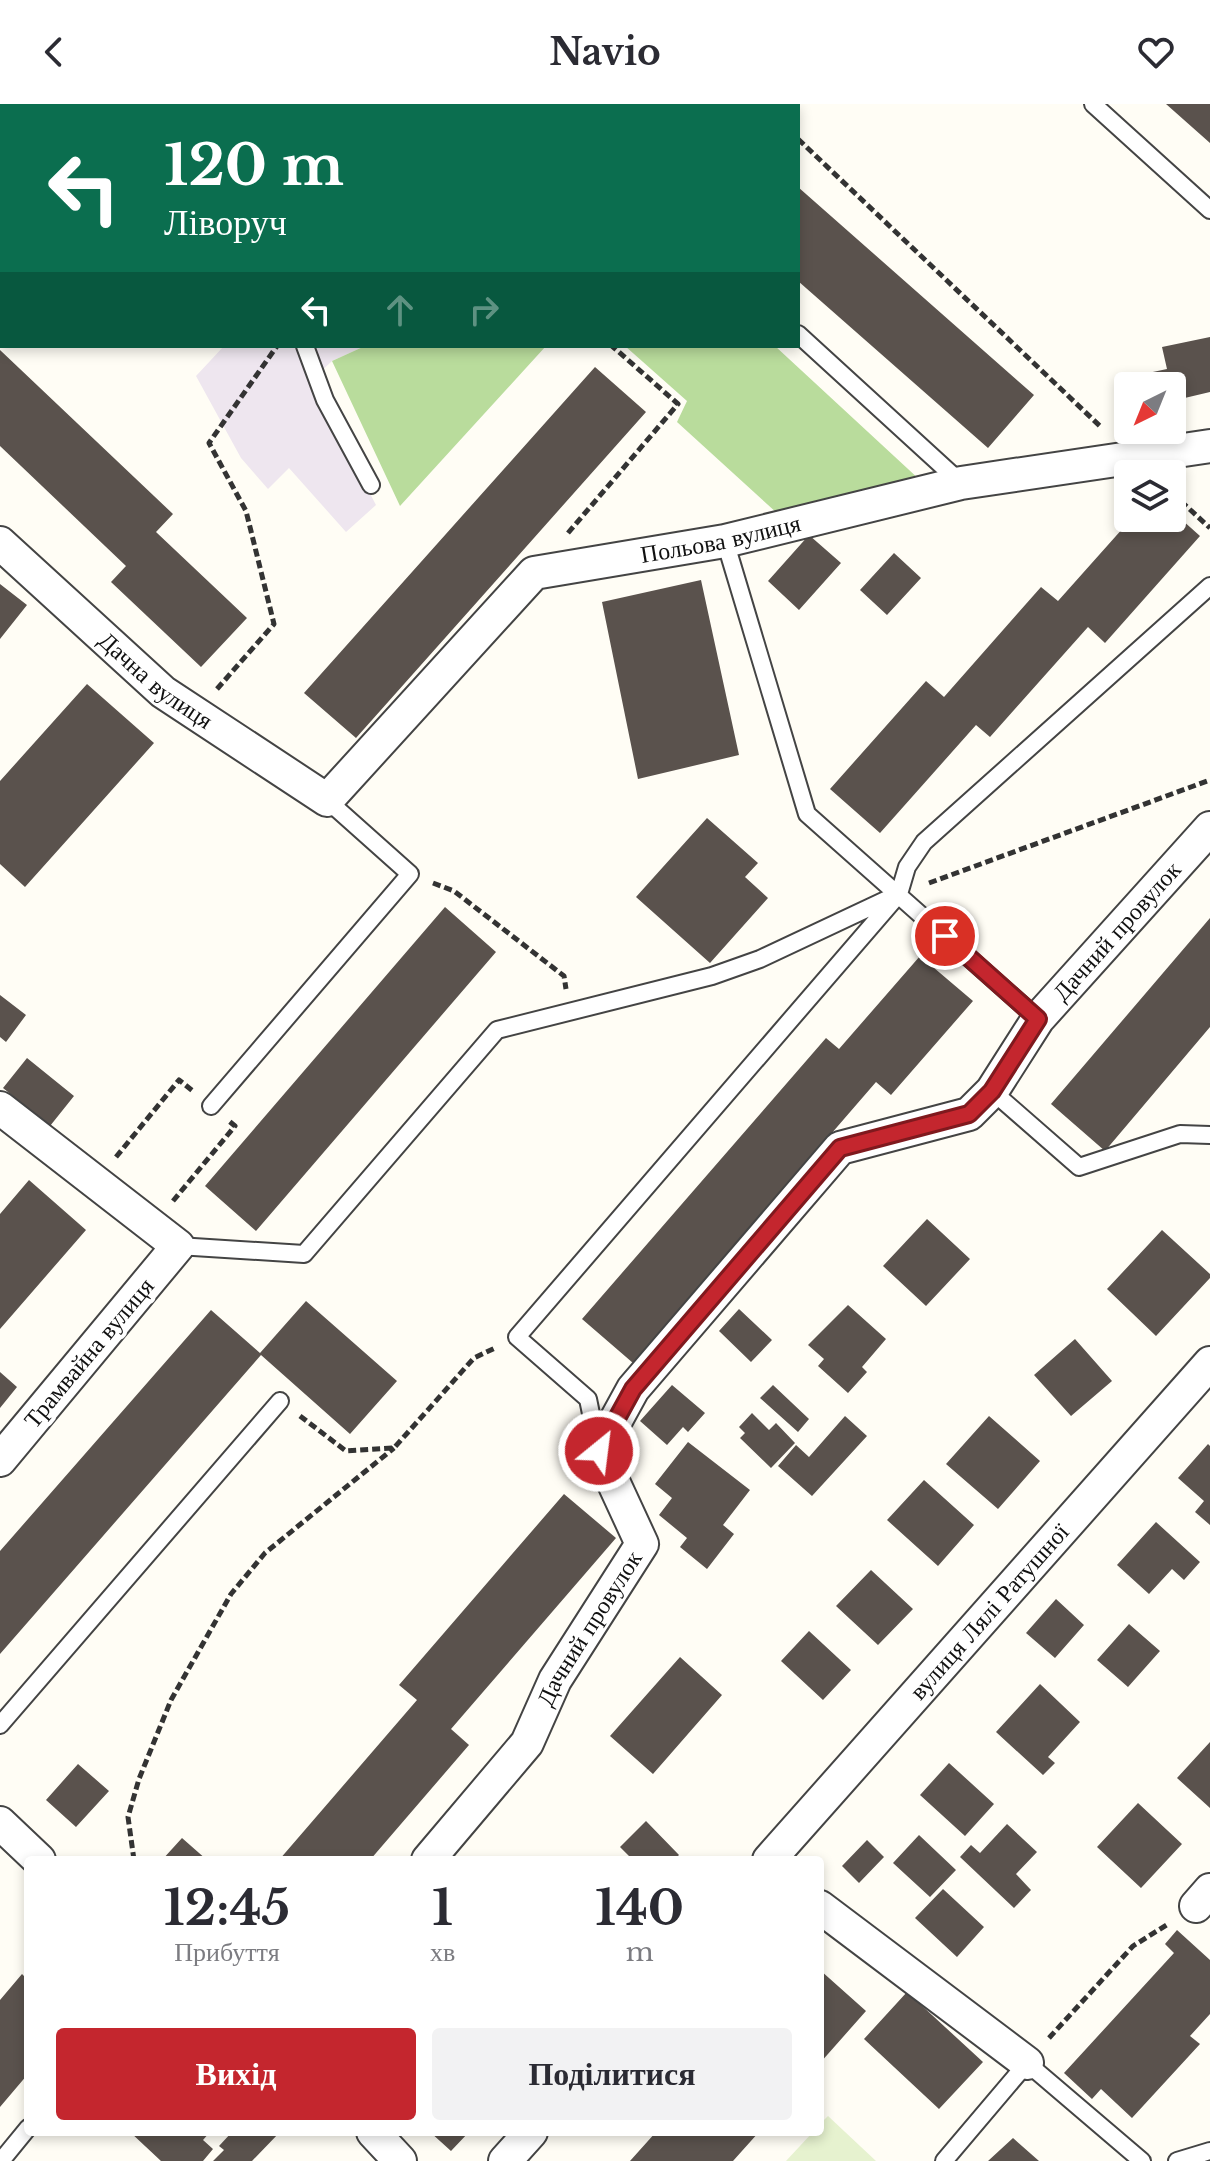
<!DOCTYPE html>
<html lang="uk">
<meta charset="utf-8">
<style>
:root{--surface:#fff;--page:#f2f2f3;--text:#2b2b33;--muted:#7c7c81;--accent:#c4262e}
body{margin:0;font-family:"Libre Baskerville",serif;background:var(--page);color:var(--text);height:100vh;display:flex;flex-direction:column;font-size:30px;white-space:nowrap}
*{box-sizing:border-box;margin:0}
p{font-size:26px;color:var(--muted)}
.icon{flex:none;width:44px;height:44px;fill:none;stroke:currentColor;stroke-width:2;stroke-linecap:round;stroke-linejoin:round}
.map{position:relative;flex:1;overflow:hidden}
.side{position:absolute;left:24px;top:1752px;width:800px;height:280px;display:flex;flex-direction:column;background:var(--surface);border-radius:8px;box-shadow:0 4px 12px #0003}
.side>*{flex:none}
.banner{position:absolute;left:0px;top:0px;width:800px;height:244px;box-shadow:0 4px 12px #0003;background:#0b6e4f;color:#fff;overflow:hidden}
.needle{width:52px;rotate:223deg}
.fabs{position:absolute;left:1114px;top:268px;display:grid;gap:16px}
.fabs a{display:grid;place-items:center;width:72px;height:72px;border-radius:8px;background:var(--surface);box-shadow:0 4px 12px #0003;font-size:40px}
.pin{position:absolute;display:grid;place-items:center;width:68px;height:68px;color:#fff;margin:-34px;border:4px solid #fff;border-radius:50%;box-shadow:0 2px 8px #0007}
.me{position:absolute;width:88px;margin:-44px;rotate:29deg;stroke-linejoin:round;filter:drop-shadow(0 0 6px #0008)}
.turn{display:flex;align-items:center;gap:28px;height:168px;padding:0 32px;font-size:36px}
.turn .icon{width:104px;height:104px;stroke-width:2.5}
.turn b{display:block;font-size:56px;line-height:68px}
.lanes{display:flex;align-items:center;height:76px;padding:0 32px;background:#0003;justify-content:center;gap:40px;direction:ltr}
.lanes .off{opacity:.35}
.eta{display:flex;justify-content:space-evenly;align-items:center;height:136px;text-align:center}
.eta b{font-size:48px;font-weight:700;line-height:56px}
.action{display:flex;gap:16px;margin-top:auto;padding:16px 32px}
.action a{flex:1;height:92px;border-radius:8px;background:var(--accent);color:#fff;font-size:32px;font-weight:700;line-height:92px;text-align:center}
.action a+a{background:var(--page);color:var(--text)}
header{display:flex;justify-content:space-between;align-items:center;height:104px;padding:0 32px;background:var(--surface);font-size:36px;font-weight:700}
.map>svg:first-child{display:block}
.industrial{fill:#eee6ef}
.forest{fill:#b9dc9c}
.pitch{fill:#e6f2cf}
.building{fill:#5a524d}
.lines{fill:none;stroke-linecap:round;stroke-linejoin:round}
.service-casing{stroke:#444;stroke-width:20}
.minor-casing{stroke:#444;stroke-width:36}
.path{stroke:#333;stroke-width:5;stroke-dasharray:8 4;stroke-linecap:butt}
.service{stroke:#fff;stroke-width:16}
.minor{stroke:#fff;stroke-width:32}
.route-casing{stroke:#7f191e;stroke-width:20}
.route{stroke:#c4262e;stroke-width:14}
.labels{text-anchor:middle;stroke-width:8;stroke-linejoin:round;paint-order:stroke}
.street-label{font-size:24px;fill:#111;stroke:#fff}
</style>
<header><svg class="icon" aria-label="back" viewBox="0 0 24 24"><path d="M15 5l-7 7 7 7"/></svg>Navio<svg class="icon" aria-label="heart" viewBox="0 0 24 24"><path d="M12 20l-8-8c-3-5 5-10 8-4 3-6 11-1 8 4z"/></svg></header>
<div class="map">
<svg width="1210" height="2057" viewBox="0 0 1210 2057">
<rect width="100%" height="100%" fill="#fffdf5"/>
<path class="industrial" d="M224 242H365L332 257 314 274 322 298 376 401 346 428 289 364 268 385 241 354 196 272Z"/>
<path class="forest" d="M365 242H546L400 402 332 257Z
M625 242H775L921 377 778 410 677 318 687 297Z"/>
<path class="pitch" d="M828 2012 876 2057H786L813 2028H820V2020Z"/>
<path class="building" d="M1166 0H1210V39Z
M798 83 1034 291 988 344 798 177Z
M1210 233V288L1172 297V282H1151L1148 269 1167 265 1162 243Z
M0 246 173 410 156 428 247 514 201 563 111 478 126 462 0 342Z
M595 263 646 308 356 634 304 589Z
M1172 407 1200 432 1105 539 1088 523 990 633 976 621 880 729 830 685 926 577 944 593 1041 483 1058 497 1132 414H1172Z
M809 431 841 459 799 506 768 477Z
M894 449 921 474 887 511 860 486Z
M701 476 739 651 638 675 602 498Z
M0 480 27 501 0 535Z
M87 580 154 639 25 783 0 760V677Z
M707 714 758 759 745 773 768 794 710 859 636 793Z
M445 803 496 848 256 1127 205 1082Z
M1210 814V923L1105 1047 1051 1000Z
M920 852 973 897 891 991 876 978 633 1259 582 1215 826 934 839 945Z
M0 891 26 911 6 938 0 933Z
M27 954 74 992 50 1022 3 984Z
M29 1076 86 1126 0 1225V1110Z
M927 1115 970 1155 926 1202 883 1162Z
M1162 1126 1210 1170V1174L1156 1232 1107 1185Z
M306 1197 397 1277 350 1330 261 1251 0 1550V1447L211 1206 260 1249Z
M848 1201 886 1235 862 1263 867 1268 848 1289 818 1262 824 1255 808 1241Z
M739 1205 772 1236 751 1258 719 1227Z
M1075 1235 1112 1277 1071 1312 1034 1271Z
M0 1268 17 1283 0 1304Z
M672 1281 705 1309 688 1328 683 1323 667 1341 640 1317Z
M773 1281 809 1315 798 1328 760 1294Z
M752 1309 769 1326 776 1319 795 1339 771 1364 740 1334 745 1329 739 1323Z
M845 1312 867 1332 812 1392 778 1362 796 1341 809 1353Z
M989 1312 1040 1357 998 1405 946 1360Z
M688 1338 750 1386 723 1421 734 1430 707 1465 680 1443 687 1434 659 1411 672 1394 655 1380Z
M1208 1340 1210 1342V1421L1195 1408 1204 1397 1178 1374Z
M924 1376 974 1421 938 1462 887 1416Z
M564 1390 616 1434 451 1625 469 1641 370 1756H279L417 1596 399 1581Z
M1156 1418 1200 1458 1184 1476 1172 1465 1149 1490 1117 1461Z
M871 1466 913 1505 878 1541 836 1502Z
M1056 1495 1084 1521 1055 1554 1026 1529Z
M1129 1520 1160 1547 1128 1583 1097 1556Z
M809 1527 851 1566 823 1596 781 1557Z
M680 1553 722 1591 653 1670 610 1632Z
M1040 1580 1080 1618 1048 1653 1055 1659 1043 1671 996 1628Z
M1210 1638V1704L1177 1674Z
M949 1659 994 1700 965 1732 920 1691Z
M78 1660 109 1687 76 1723 46 1696Z
M1138 1699 1182 1740 1141 1784 1097 1743Z
M646 1717 679 1751 674 1756H633L620 1743Z
M1007 1720 1037 1748 1016 1770 1031 1786 1014 1804 960 1753 971 1741 980 1749Z
M919 1731 956 1766 930 1793 893 1759Z
M182 1734 207 1756H162Z
M867 1736 884 1753 859 1779 842 1762Z
M943 1785 984 1823 957 1853 915 1814Z
M1177 1826 1210 1856V1910L1190 1932 1200 1940 1132 2014 1101 1985 1092 1995 1064 1969 1174 1849 1165 1840Z
M820 1866 866 1907 820 1959Z
M22 1870 28 1876V1970L0 2003V1896Z
M907 1888 983 1958 939 2005 864 1935Z
M130 2028H210L203 2036 213 2045 203 2057H161Z
M232 2028H280L252 2057H213L224 2046 219 2042Z
M430 2028H469L451 2047Z
M656 2028H759L733 2057H630Z
M1013 2034 1039 2057H988Z"/>
<g class="lines">
<defs>
<path id="service" d="M1093 0 1210 106
M0 188 2 186
M798 230 961 379
M305 242 325 296 371 381
M725 437 807 710 1038 915
M992 987 1079 1063 1180 1030 1210 1031
M211 1002 410 770 327 696
M178 1142 304 1150 497 926 712 872 760 855 894 792
M598 1344 588 1295 517 1233 899 790 907 763 924 738 1210 482
M0 1621 280 1297
M1 2057 28 2024
M944 2057 1027 1959 1142 2057
M1177 2057 1210 2047"/>
<g id="minor">
<path id="s1" d="M0 439 163 588 327 696 534 469 725 437 961 379 1210 342"/>
<path d="M0 1004 178 1142 0 1356"/>
<path d="M0 1719 39 1756"/>
<path id="s2" d="M428 1756 527 1639 555 1576 642 1440 599 1347 633 1285 840 1044 969 1010 992 987 1038 915 1210 724"/>
<path id="s3" d="M769 1756 1210 1259"/>
<path d="M1196 1802 1210 1786"/>
<path d="M820 1803 1027 1959"/>
<path d="M373 2028 400 2057"/>
<path d="M505 2057 531 2028"/>
</g>
</defs>
<use href="#service" class="service-casing"/>
<use href="#minor" class="minor-casing"/>
<path class="path" d="M550 0 551 2
M761 0 763 2
M172 2 173 0
M456 2 457 0
M798 35 1102 324
M1172 389 1210 424
M568 429 678 300 612 242
M217 585 274 520 246 407 209 339 277 242
M433 779 454 787 564 872 566 885
M929 779 1210 676
M116 1053 179 976 194 988
M173 1097 235 1022 229 1017
M300 1312 346 1347 394 1344 474 1254 495 1244
M134 1756 128 1713 139 1675 171 1596 231 1490 265 1449 394 1344
M1049 1934 1133 1842 1168 1820"/>
<use href="#service" class="service"/>
<use href="#minor" class="minor"/>
</g>
<g class="lines">
<defs>
<path id="route" d="M599 1347 633 1285 840 1044 969 1010 992 987 1038 915 945 832"/>
</defs>
<use href="#route" class="route-casing"/>
<use href="#route" class="route"/>
</g>
<g class="labels">
<g class="street-label">
<text dy="8" stroke="none"><textPath href="#s1" startOffset="914">Польова вулиця</textPath></text>
<text dy="8" stroke="none"><textPath href="#s1" startOffset="208">Дачна вулиця</textPath></text>
<text dy="8" stroke="none"><textPath href="#s2" startOffset="1244">Дачний провулок</textPath></text>
<text transform="translate(89 1249) rotate(-50)" y="8">Трамвайна вулиця</text>
<text dy="8" stroke="none"><textPath href="#s3" startOffset="332">вулиця Лялі Ратушної</textPath></text>
<text dy="8" stroke="none"><textPath href="#s2" startOffset="284">Дачний провулок</textPath></text>
</g>
</g>
</svg>
<div class="fabs">
<a><svg class="needle" viewBox="-14 -14 28 28"><path d="M0-13l5 13h-10z" fill="#e53935"/><path d="M0 13l5-13h-10z" fill="#7c7c81"/></svg></a>
<a><svg class="icon" aria-label="layers" viewBox="0 0 24 24"><path d="M12 4l9 5-9 5-9-5zM3 14l9 5 9-5"/></svg></a>
</div>
<div class="pin" style="left:945px;top:832px;background:#d93025"><svg class="icon" aria-label="arrive" viewBox="0 0 24 24"><path d="M6 21V4h12l-3 4 3 4H6"/></svg></div>
<svg class="me" style="left:599px;top:1347px" viewBox="-20 -20 40 40"><circle r="17" fill="#c4262e" stroke="#fff" stroke-width="3"/><path d="M0-11L8 9 0 5-8 9z" fill="#fff"/></svg>
<div class="banner">
<div class="turn"><svg class="icon" aria-label="left" viewBox="0 0 24 24"><path d="M17 20v-9H6M10 6l-5 5 5 5"/></svg><div><b>120 m</b>Ліворуч</div></div>
<div class="lanes"><svg class="icon" aria-label="left" viewBox="0 0 24 24"><path d="M17 20v-9H6M10 6l-5 5 5 5"/></svg><svg class="icon off" aria-label="ahead" viewBox="0 0 24 24"><path d="M12 20V5M6 11l6-6 6 6"/></svg><svg class="icon off" aria-label="right" viewBox="0 0 24 24"><path d="M7 20v-9h11M14 6l5 5-5 5"/></svg></div>
</div>
<section class="side">
<div class="eta">
<div><b>12:45</b><p>Прибуття</p></div>
<div><b>1</b><p>хв</p></div>
<div><b>140</b><p>m</p></div>
</div>
<div class="action"><a>Вихід</a><a>Поділитися</a></div>
</section>
</div>
